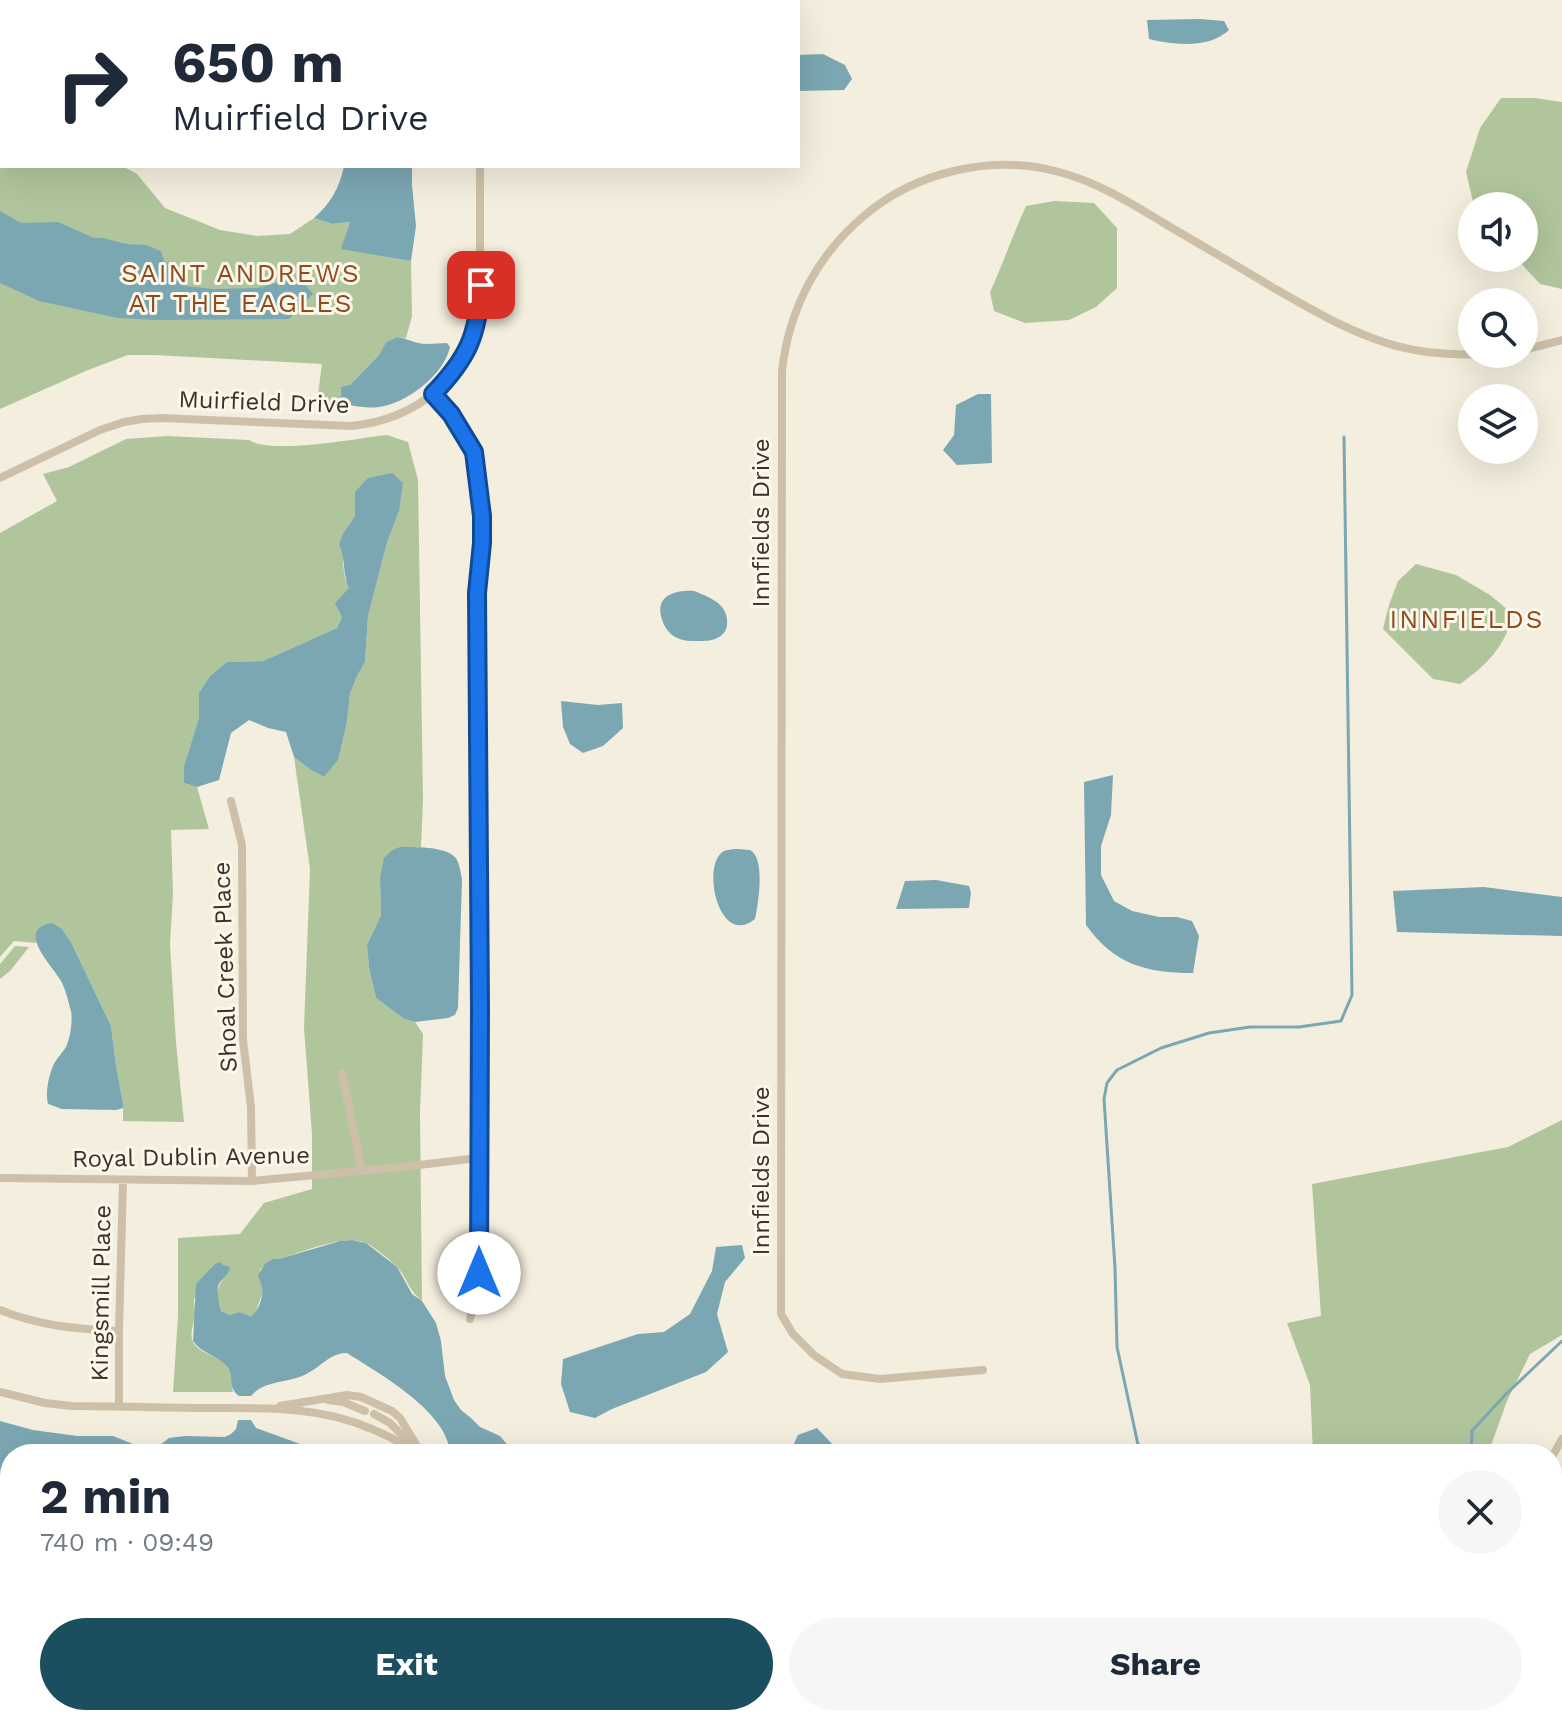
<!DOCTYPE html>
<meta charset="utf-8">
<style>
:root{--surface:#fff;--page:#f6f6f7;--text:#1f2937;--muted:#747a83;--accent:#1b4f5f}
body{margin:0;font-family:"Work Sans",sans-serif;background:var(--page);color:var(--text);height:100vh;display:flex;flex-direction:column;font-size:30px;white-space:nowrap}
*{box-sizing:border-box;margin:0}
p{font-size:26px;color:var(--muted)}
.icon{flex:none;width:44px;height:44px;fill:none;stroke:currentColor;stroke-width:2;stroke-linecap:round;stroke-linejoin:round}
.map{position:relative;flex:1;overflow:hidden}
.sheet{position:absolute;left:0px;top:1444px;width:1562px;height:282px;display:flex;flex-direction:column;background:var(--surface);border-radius:32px 32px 0 0;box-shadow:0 8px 32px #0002}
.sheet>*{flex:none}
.guide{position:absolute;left:0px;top:0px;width:800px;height:168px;box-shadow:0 8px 32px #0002;background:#fff;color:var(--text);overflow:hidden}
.tools{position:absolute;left:1458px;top:192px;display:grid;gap:16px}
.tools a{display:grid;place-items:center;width:80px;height:80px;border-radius:50%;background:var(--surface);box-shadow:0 8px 32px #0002;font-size:40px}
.pin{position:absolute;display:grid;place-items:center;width:68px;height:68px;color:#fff;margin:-34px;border-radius:16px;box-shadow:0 4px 12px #0006}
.me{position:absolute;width:88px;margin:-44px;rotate:0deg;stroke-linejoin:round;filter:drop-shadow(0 0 6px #0008)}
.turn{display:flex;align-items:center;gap:28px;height:168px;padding:0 40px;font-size:36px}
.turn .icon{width:104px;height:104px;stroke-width:2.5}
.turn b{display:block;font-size:56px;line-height:68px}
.round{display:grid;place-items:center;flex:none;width:84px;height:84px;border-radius:42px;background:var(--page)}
.summary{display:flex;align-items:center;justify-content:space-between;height:136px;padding:0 40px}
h1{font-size:48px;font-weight:700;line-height:60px}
.button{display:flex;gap:16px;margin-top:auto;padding:16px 40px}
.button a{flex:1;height:92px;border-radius:48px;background:var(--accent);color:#fff;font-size:32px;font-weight:700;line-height:92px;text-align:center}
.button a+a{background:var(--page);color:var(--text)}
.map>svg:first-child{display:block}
.green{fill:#b0c59c}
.water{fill:#7ba7b3}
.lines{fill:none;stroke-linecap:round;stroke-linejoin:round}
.stream{stroke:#7ba7b3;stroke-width:3}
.street{stroke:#cec0a8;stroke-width:8}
.secondary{stroke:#a28f79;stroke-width:11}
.route-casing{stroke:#114b97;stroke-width:20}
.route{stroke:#1a73e8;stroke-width:14}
.labels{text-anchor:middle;stroke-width:6;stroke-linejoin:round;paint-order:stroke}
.street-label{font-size:24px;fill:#3a3129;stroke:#fbf7eb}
.neighbourhood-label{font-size:26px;letter-spacing:2px;fill:#8f4b1c;stroke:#fbf7eb}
</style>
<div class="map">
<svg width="1562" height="1725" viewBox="0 0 1562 1725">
<rect width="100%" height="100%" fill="#f4eede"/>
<path class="green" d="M1501 98H1535L1562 102V289L1540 284 1516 258H1524V206H1474L1466 172 1480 128Z
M2 120V166H122L137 174 165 208 220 230 257 236 290 234 314 218 332 224 350 222 342 248 411 261 412 316 406 338 397 337 386 342 379 355 349 386 341 387 339 410 316 409 322 364 155 355H128L88 370 0 409V121Z
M1054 201 1094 203 1117 228V288L1096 307 1069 320 1025 323 994 311 990 292C1003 264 1013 234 1026 206Z
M387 435 408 442 418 480 423 800 421 847H400L380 879 381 915 367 945 369 968 376 998 404 1019 415 1022 423 1034 420 1112 422 1301C408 1290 407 1277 396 1266 390 1260 373 1246 366 1243 345 1233 301 1253 279 1259H271L260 1270 263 1291 255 1314 251 1316 239 1312 230 1315 221 1311C217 1301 215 1287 224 1279L194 1299C194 1304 195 1308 195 1313 195 1321 190 1330 192 1339 196 1356 225 1354 231 1372 233 1378 231 1385 233 1392H173L178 1316V1238L240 1234 264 1203 312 1189V1134L304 1028 310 869 294 757 311 770 324 777 338 759 347 722 350 694 357 676 365 662 368 616 387 543 399 511 355 492V516L344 532 343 564 345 579 350 588 342 617 337 628 263 661 227 662 210 676 199 693V718L184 783 197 787 209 829 171 830 173 894 170 944 176 1043 184 1122 123 1121V1103L116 1066 111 1026 71 942 62 929 38 931 36 943 14 941 0 957V533L57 501 43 474 69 467 126 439 167 436 249 440C272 455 358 438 387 435Z
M1416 564 1456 575 1490 595 1514 615C1502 649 1489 663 1460 684L1433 679 1383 629 1389 605 1398 581Z
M15 946 29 947 10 971 0 979V964Z
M1562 1120V1335L1530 1354 1507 1401 1488 1454H1313L1310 1385 1287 1323 1321 1316 1312 1184 1508 1147Z
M0 1552H10V1581L0 1591Z
M93 1716H585L591 1725H116L98 1721Z"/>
<path class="water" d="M44 0H321L320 2H43Z
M1200 19 1224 21 1229 30C1209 49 1174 45 1149 39L1147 20Z
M823 54 845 65 852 79 844 90 798 91V55Z
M344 166H412V185L416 226 411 261 341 249 350 222 332 224 314 218C330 204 340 187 344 166Z
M0 211 21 223 58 222 94 238H103L126 244 146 245 161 251 164 261 172 265 186 286 213 289 258 288 299 277 313 294 289 319 156 320 118 318 39 301 0 283Z
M397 337C405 338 410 341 418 343 427 345 437 343 447 343L450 347C444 375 407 403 379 407 367 409 352 405 340 404L341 387 350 385 379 355 386 342Z
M978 394H991L992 463 957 465 943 450 954 435 956 405Z
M392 473 403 483 399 511 387 543 368 616 365 662 357 676 350 694 347 722 338 760 324 777 311 770 294 757 286 732 268 728 249 720 231 733 219 780 197 787 184 783V767L199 718V693L210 676 227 662 263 661 337 628 342 617 335 603 349 588C342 573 346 559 339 544L344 532 355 516V492L368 478Z
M694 591C709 597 729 604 727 624 727 630 723 636 717 638 712 641 704 641 698 641 679 642 666 636 661 616 656 594 678 590 694 591Z
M561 701 598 705 622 703 623 728 603 746 583 753 570 744 563 727Z
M1113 775 1111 815 1101 846V875L1114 901 1132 911 1159 917H1177L1192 921 1199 936 1193 973C1145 973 1114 964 1086 925L1084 782Z
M400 847C415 847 450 846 457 860 460 866 461 874 462 880L458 1008 455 1015 448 1018 415 1022 404 1019 376 998 369 968 367 945 381 915 380 879 384 858 391 851Z
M737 849C739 849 748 850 750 850 766 858 758 905 755 919 719 949 700 864 724 851 726 850 734 849 737 849Z
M936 880 969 886 971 893 969 908 896 909 905 881Z
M1484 887 1562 897V936L1397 932 1393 891Z
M52 923 62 929 71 942 111 1026 116 1066 123 1103V1108L116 1110 62 1109 48 1104C45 1092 49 1073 55 1062 58 1057 63 1052 66 1047 70 1038 73 1021 71 1011 68 1001 66 990 61 981 53 966 14 929 52 923Z
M352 1240 366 1243 397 1267 412 1294 422 1301 436 1323 441 1341 445 1376 454 1400 461 1410 471 1418 480 1427 500 1436 515 1454H450C449 1412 378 1373 347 1353 330 1353 322 1366 308 1373 290 1384 265 1379 251 1396H239C226 1386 236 1376 226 1365 216 1355 201 1353 193 1341L196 1284 215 1264 220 1262 223 1265 230 1267C228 1276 223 1277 219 1284 216 1289 219 1305 221 1311L230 1315 239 1312 251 1316C258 1312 264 1296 262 1287 261 1283 259 1279 258 1275L265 1264 272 1259H279L340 1241Z
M742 1245 745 1258 725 1282 717 1314 728 1352 706 1372 612 1409 595 1418 570 1412 561 1384 563 1359 638 1334 664 1332 690 1314 712 1271 716 1247Z
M238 1420H251L256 1428 303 1445 319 1454H10V1514L0 1510V1421L33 1430 77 1436H113L143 1448H156L169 1438 185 1436 225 1437 231 1434 236 1429Z
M817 1428 835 1447 836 1454H789L798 1435Z
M1562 1584V1705L1552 1712V1591Z
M1303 1716H1544L1525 1725H1297Z"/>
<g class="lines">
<path class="stream" d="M1140 1454 1117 1347 1115 1268 1104 1099 1107 1083 1117 1070 1161 1048 1209 1033 1250 1027H1299L1341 1021 1352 995 1344 437
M1471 1454 1472 1431 1505 1395 1562 1341"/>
<path class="street" d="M430 0 431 2
M0 3 2 5
M1524 350 1562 340
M433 394 451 414 474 452 482 516V543L477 593 480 1007 479 1273 477 1294 470 1319
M0 478 100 430 124 422 142 419 161 418 352 426C416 419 468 379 479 313 482 293 481 272 480 252 480 223 480 195 480 166
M231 801 242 845 243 1040 251 1107 252 1181
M342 1073 362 1171
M0 1178 252 1181 402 1167 478 1158
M0 1310C39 1326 77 1329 119 1331
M983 1370 880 1379 842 1374 814 1355 793 1334 781 1314 782 371C789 309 817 255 865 215 917 171 993 154 1059 172 1097 182 1129 202 1162 222 1199 244 1236 265 1272 287 1305 306 1339 326 1375 339 1413 354 1454 356 1494 354
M0 1392 45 1403 72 1406C118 1406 163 1408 208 1408 265 1408 320 1406 372 1429 388 1436 402 1442 414 1454
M328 1400 343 1402 365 1411
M119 1406V1331L123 1181
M280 1406 347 1395 361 1397 392 1411 400 1418 422 1454
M374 1414 390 1423 411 1444
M1552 1457 1562 1439
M0 1687 10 1677
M759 1725V1716
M1008 1725 1011 1716
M1209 1725 1212 1716"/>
<path class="secondary" d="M644 1716 645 1725"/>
</g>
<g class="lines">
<defs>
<path id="route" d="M479 1273 480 1007 477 593 482 543V516L474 452 451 414 433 394C468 358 478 335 481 285"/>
</defs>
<use href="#route" class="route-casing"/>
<use href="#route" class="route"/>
</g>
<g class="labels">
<g class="street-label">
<text transform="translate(264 402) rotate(2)" y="8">Muirfield Drive</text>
<text transform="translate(761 523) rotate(-90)" y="8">Innfields Drive</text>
<text transform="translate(225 967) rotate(-92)" y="8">Shoal Creek Place</text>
<text transform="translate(191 1157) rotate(-1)" y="8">Royal Dublin Avenue</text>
<text transform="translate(761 1171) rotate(-90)" y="8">Innfields Drive</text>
<text transform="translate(101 1293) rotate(-89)" y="8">Kingsmill Place</text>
</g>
<g class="neighbourhood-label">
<text x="241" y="282">SAINT ANDREWS<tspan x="241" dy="30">AT THE EAGLES</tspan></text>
<text x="1467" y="628">INNFIELDS</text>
</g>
</g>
</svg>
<div class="tools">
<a><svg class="icon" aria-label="sound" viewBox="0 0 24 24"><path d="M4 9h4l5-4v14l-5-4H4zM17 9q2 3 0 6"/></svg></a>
<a><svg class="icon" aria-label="search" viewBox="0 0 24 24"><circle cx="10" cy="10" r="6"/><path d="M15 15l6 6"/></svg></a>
<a><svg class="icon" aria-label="layers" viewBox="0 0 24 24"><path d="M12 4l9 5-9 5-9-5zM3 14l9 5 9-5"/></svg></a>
</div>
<div class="pin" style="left:481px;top:285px;background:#d93025"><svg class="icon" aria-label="arrive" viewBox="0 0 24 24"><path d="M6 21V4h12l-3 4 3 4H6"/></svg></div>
<svg class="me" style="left:479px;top:1273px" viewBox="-20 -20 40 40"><circle r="19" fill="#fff"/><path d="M0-13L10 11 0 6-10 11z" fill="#1a73e8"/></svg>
<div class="guide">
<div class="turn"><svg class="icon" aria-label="right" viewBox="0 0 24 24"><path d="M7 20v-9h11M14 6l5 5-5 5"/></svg><div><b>650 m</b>Muirfield Drive</div></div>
</div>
<section class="sheet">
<div class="summary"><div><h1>2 min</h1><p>740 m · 09:49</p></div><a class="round"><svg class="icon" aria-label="close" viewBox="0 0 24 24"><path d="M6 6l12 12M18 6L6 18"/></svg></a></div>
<div class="button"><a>Exit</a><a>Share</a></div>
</section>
</div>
